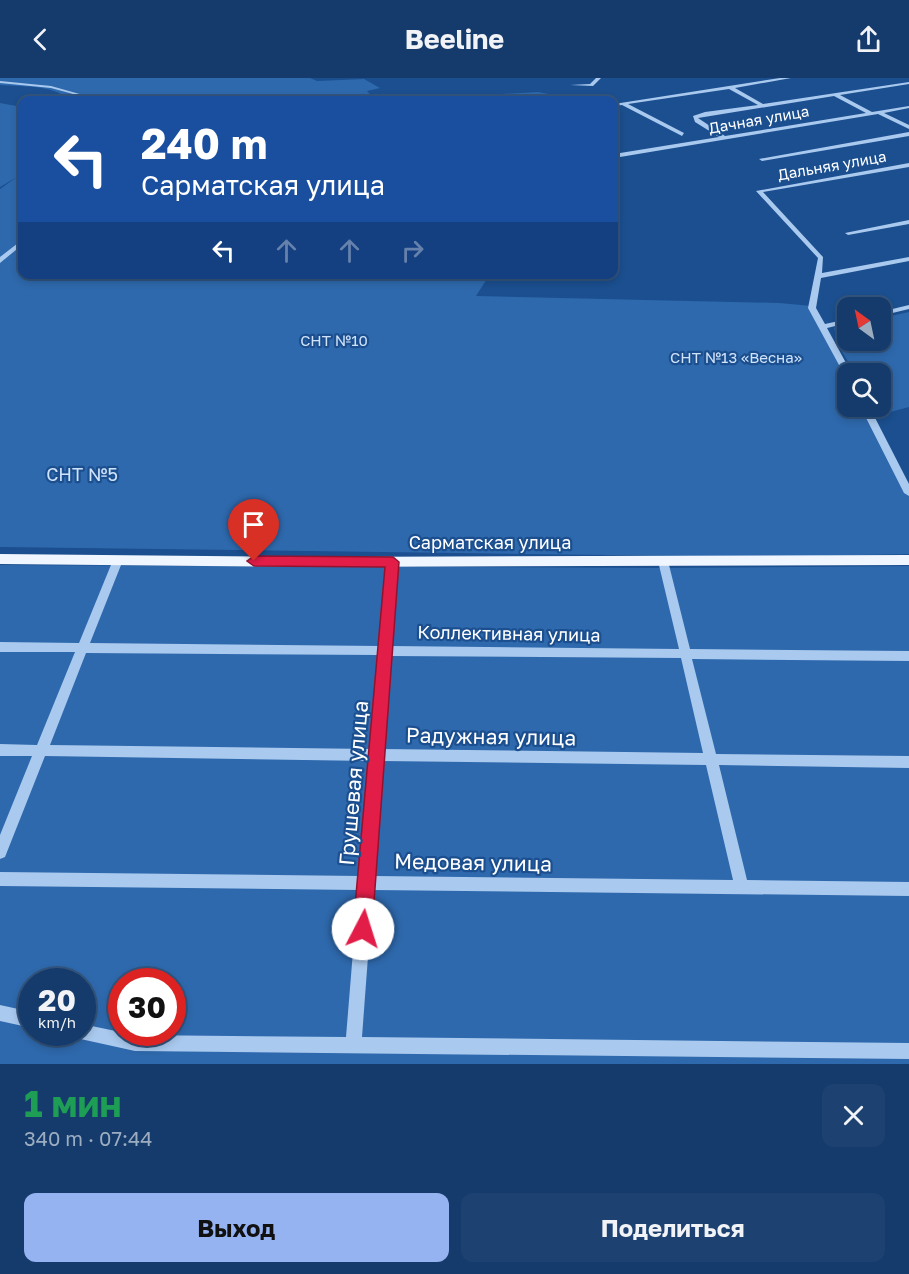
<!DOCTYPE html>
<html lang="ru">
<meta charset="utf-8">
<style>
:root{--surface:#143b6b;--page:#1d4271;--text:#f1f3f6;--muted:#9dadc1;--line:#33557e;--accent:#95b2f1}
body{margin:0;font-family:"Golos Text",sans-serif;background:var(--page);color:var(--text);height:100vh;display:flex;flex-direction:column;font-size:22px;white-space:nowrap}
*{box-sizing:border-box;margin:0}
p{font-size:20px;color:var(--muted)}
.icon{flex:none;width:33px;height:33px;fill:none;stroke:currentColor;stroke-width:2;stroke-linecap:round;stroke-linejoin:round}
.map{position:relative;height:986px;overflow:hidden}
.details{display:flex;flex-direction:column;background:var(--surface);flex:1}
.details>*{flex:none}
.top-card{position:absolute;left:18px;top:18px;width:600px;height:183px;border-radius:12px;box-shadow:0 3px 9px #0003,0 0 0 2px var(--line);background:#1a4fa0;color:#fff;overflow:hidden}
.needle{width:39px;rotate:327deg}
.fabs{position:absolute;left:837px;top:219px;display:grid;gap:12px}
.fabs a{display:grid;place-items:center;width:54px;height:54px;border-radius:12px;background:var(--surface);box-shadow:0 3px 9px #0003,0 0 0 2px var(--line);font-size:30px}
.speed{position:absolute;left:18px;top:890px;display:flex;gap:12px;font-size:30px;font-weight:700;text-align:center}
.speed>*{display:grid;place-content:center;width:78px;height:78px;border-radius:50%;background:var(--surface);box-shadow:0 3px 9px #0003,0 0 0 2px var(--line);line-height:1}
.speed small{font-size:15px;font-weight:400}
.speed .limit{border:9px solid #d22;background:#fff;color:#111}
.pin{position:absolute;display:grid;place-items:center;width:51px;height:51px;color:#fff;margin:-62px -26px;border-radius:50% 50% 50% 0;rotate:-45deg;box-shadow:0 0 6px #0007}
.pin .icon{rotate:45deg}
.me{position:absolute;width:66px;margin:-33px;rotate:5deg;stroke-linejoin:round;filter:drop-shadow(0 0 4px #0008)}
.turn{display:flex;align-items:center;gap:21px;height:126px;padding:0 24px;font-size:27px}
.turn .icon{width:78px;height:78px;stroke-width:2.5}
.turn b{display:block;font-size:42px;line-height:51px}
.lanes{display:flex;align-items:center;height:57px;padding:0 24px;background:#0003;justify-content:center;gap:30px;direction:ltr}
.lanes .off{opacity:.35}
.round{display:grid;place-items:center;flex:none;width:63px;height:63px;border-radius:12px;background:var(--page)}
.summary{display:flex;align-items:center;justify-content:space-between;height:102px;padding:0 24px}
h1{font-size:36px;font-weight:700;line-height:45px;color:#1e9e55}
.primary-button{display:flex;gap:12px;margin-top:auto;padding:12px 24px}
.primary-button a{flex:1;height:69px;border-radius:12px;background:var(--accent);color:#111;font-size:24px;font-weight:700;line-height:69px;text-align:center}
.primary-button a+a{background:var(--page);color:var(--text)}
header{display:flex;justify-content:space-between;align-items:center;height:78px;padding:0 24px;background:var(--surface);font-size:27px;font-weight:700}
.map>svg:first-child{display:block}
.green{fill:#2e69ad;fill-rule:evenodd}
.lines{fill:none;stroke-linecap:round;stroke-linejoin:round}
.minor{fill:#a9c9ee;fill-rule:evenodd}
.major{fill:#f0f6ff;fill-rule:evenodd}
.route{fill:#e11d48;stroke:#92132f;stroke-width:1.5}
.labels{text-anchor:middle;stroke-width:4.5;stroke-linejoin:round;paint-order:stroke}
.far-street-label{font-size:15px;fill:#fff;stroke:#1b4f8f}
.far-park-label{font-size:15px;fill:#cfe3fa;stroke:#1b4f8f}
.park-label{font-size:18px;fill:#cfe3fa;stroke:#1b4f8f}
.street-label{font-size:18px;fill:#fff;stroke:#1b4f8f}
.near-street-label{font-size:21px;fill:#fff;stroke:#1b4f8f}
</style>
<header><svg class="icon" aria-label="back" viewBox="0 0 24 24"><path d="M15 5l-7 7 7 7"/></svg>Beeline<svg class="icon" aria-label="share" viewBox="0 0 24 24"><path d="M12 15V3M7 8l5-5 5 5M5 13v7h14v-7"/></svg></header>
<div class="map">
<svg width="909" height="986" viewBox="0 0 909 986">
<rect width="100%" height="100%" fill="#1b4f8f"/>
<path class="green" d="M0 0H310L317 3 364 1 380 10 367 13 375 22H69C53 6 22 9 0 7Z
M538 14 554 17 560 22H399Z
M0 25 22 29V196H490L476 218 779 225 812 228 847 300 848 328 862 329 909 416V476L763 479 0 469V111L17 99 0 109Z
M909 234V329L879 337 874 329 880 328V296L855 295 841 272 834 250 847 247 848 262H880L881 240Z
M0 487 663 490 909 488V986H0ZM32 903H82V954H32ZM122 903H172V954H122Z"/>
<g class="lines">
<path class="minor" d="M596 0H601L593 8 570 7 590 6Z
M780 0H791L735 10 763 26 909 4V6L840 17 872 34 909 28V30L884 35 909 47V51L878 36 614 80V76L719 59 695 44 693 38 705 34 758 27 729 11 628 26 684 55 682 58 622 27 614 28V26ZM834 18 866 35 725 58 698 40Z
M0 3 51 8 101 22H95L51 10 0 5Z
M909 54V58L762 83 759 81Z
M909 85V89L763 114 823 179 822 195 909 179V183L821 200 816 230 825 246 848 241V245L827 250 852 296H848V298H845L808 230 818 180 756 113Z
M909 142V146L848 157 845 155Z
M22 162V167L0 185V179Z
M909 227V231L880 238V234Z
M860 328H869L909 406V418L904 415Z
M118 478 123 482 90 565 380 568 387 484 392 480 397 484 391 568 679 571 658 483 663 479 668 483 690 571 909 573V583L692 581 716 676 909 678V690L719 687 747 802 909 804V818L373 812 362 959 909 965V981L135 973 76 960 74 954H82V946L135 957 346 959 358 812 0 808V794L360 798 370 683 45 678 5 779 0 781V757L32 678H0V666L37 667 75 574H0V564L79 565 113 482ZM86 575 379 577 371 671 50 667ZM390 578 681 580 703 675 383 671ZM382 683 706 687 733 802 374 798Z
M0 927 32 934V950L0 943Z"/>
<path class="major" d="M0 476 321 479 909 477V487L321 489 0 486Z"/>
</g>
<path class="route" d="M254 478 393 479 399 484 372 851 370 858 363 861 356 858 353 851 385 489 254 488 247 483Z"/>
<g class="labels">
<g class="far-street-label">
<text transform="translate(759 42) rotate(-10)" y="5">Дачная улица</text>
<text transform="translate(832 88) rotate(-10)" y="5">Дальняя улица</text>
</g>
<g class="far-park-label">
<text x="334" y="268">СНТ №10</text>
<text x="736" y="285">СНТ №13 «Весна»</text>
</g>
<g class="park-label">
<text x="82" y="403">СНТ №5</text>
</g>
<g class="street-label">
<text x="490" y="471">Сарматская улица</text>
<text transform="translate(509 556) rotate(1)" y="6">Коллективная улица</text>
</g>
<g class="near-street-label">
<text transform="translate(491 659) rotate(1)" y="7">Радужная улица</text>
<text transform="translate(354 705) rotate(-85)" y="7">Грушевая улица</text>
<text transform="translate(473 785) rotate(1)" y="7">Медовая улица</text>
</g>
</g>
</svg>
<div class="fabs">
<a><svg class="needle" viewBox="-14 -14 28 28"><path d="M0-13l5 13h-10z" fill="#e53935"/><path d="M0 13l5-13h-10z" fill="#9dadc1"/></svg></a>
<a><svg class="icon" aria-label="search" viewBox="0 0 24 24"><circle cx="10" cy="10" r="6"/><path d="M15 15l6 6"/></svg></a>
</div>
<div class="speed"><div>20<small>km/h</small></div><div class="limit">30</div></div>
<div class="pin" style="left:254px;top:483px;background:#d93025"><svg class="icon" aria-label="arrive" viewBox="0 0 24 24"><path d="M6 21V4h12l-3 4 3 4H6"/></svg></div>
<svg class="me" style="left:363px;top:851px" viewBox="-20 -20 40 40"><circle r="19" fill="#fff"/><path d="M0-13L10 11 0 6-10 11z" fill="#e11d48"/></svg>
<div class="top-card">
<div class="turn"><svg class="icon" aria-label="left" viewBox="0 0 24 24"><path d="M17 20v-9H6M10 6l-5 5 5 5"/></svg><div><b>240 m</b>Сарматская улица</div></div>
<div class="lanes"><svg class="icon" aria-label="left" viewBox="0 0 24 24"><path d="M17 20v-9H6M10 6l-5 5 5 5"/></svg><svg class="icon off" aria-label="ahead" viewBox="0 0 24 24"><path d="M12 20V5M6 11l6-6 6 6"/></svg><svg class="icon off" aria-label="ahead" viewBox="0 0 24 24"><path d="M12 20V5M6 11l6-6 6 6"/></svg><svg class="icon off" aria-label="right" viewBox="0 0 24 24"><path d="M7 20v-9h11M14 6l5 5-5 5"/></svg></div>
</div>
</div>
<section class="details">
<div class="summary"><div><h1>1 мин</h1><p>340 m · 07:44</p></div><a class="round"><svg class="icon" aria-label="close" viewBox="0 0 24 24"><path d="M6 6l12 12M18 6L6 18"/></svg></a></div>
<div class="primary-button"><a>Выход</a><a>Поделиться</a></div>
</section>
